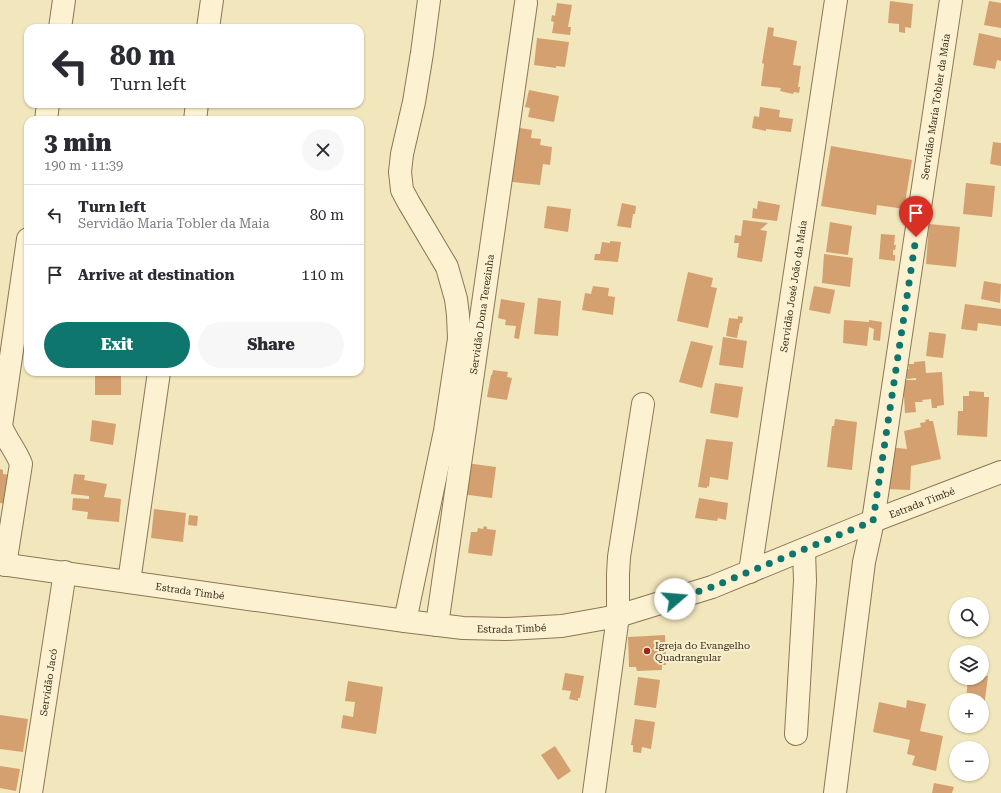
<!DOCTYPE html>
<meta charset="utf-8">
<style>
:root{--surface:#fff;--page:#f7f7f7;--text:#2b2b33;--muted:#7c7c81;--line:#e1e1e2;--accent:#0f766e}
body{margin:0;font-family:"Roboto Serif",serif;background:var(--page);color:var(--text);height:100vh;display:flex;flex-direction:column;font-size:15px;white-space:nowrap}
*{box-sizing:border-box;margin:0}
p{font-size:13px;color:var(--muted)}
.icon{flex:none;width:22px;height:22px;fill:none;stroke:currentColor;stroke-width:2;stroke-linecap:round;stroke-linejoin:round}
.map{position:relative;flex:1;overflow:hidden}
.sheet{position:absolute;left:24px;top:116px;width:340px;height:260px;display:flex;flex-direction:column;background:var(--surface);border-radius:12px;box-shadow:0 1px 3px #0004}
.sheet>*{flex:none}
.guide{position:absolute;left:24px;top:24px;width:340px;height:84px;border-radius:12px;box-shadow:0 1px 3px #0004;background:#fff;color:var(--text);overflow:hidden}
.tools{position:absolute;left:949px;top:597px;display:grid;gap:8px}
.tools a{display:grid;place-items:center;width:40px;height:40px;border-radius:50%;background:var(--surface);box-shadow:0 1px 3px #0004;font-size:20px}
.pin{position:absolute;display:grid;place-items:center;width:34px;height:34px;color:#fff;margin:-41px -17px;border-radius:50% 50% 50% 0;rotate:-45deg;box-shadow:0 0 4px #0007}
.pin .icon{rotate:45deg}
.me{position:absolute;width:44px;margin:-22px;rotate:72deg;stroke-linejoin:round;filter:drop-shadow(0 0 3px #0008)}
.turn{display:flex;align-items:center;gap:14px;height:84px;padding:0 20px;font-size:18px}
.turn .icon{width:52px;height:52px;stroke-width:2.5}
.turn b{display:block;font-size:28px;line-height:34px}
.round{display:grid;place-items:center;flex:none;width:42px;height:42px;border-radius:21px;background:var(--page)}
.overview{display:flex;align-items:center;justify-content:space-between;height:68px;padding:0 20px}
h1{font-size:24px;font-weight:800;line-height:30px}
.cta{display:flex;gap:8px;margin-top:auto;padding:8px 20px}
.cta a{flex:1;height:46px;border-radius:24px;background:var(--accent);color:#fff;font-size:16px;font-weight:800;line-height:46px;text-align:center}
.cta a+a{background:var(--page);color:var(--text)}
ul{padding:0;list-style:none}
li{display:flex;align-items:center;gap:12px;height:60px;padding:0 20px;border-top:1px solid var(--line)}
li div{flex:1}
li b{display:block;font-size:15px}
li em{font-style:normal}
.map>svg:first-child{display:block}
.building{fill:#d5a06f}
.lines{fill:none;stroke-linecap:round;stroke-linejoin:round}
.minor-casing{stroke:#8c7654;stroke-width:24}
.minor{stroke:#fcf2d1;stroke-width:22}
.route{stroke:#0f766e;stroke-width:7;stroke-dasharray:0 12.6}
.poi-dot{fill:#a2251e;stroke:#f9efcd;stroke-width:1.5}
.labels{text-anchor:middle;stroke-width:4;stroke-linejoin:round;paint-order:stroke}
.street-label{font-size:10px;fill:#3a2c1b;stroke:#f9efcd}
.poi-label{font-size:10px;fill:#3a2c1b;stroke:#f9efcd;text-anchor:start}
</style>
<div class="map">
<svg width="1001" height="793" viewBox="0 0 1001 793">
<rect width="100%" height="100%" fill="#f2e6bd"/>
<path class="building" d="M890 1 913 4 911 28 905 27V33L899 32V24L888 23Z
M989 1 1001 3V28L984 25Z
M557 3 572 5 568 27H571L570 35 552 33 554 22 551 21 552 15 555 16Z
M768 27 774 28 773 36 797 41 793 65 801 66 798 87H800L799 93 794 92 793 94 780 91 781 88 761 86 764 64 762 63Z
M979 33 1001 38V61L997 60 995 69 973 65Z
M537 38 569 42 565 67 556 66V68L534 65Z
M529 90 559 96 554 122 528 117 530 108 525 107Z
M760 107 780 110 779 117 793 119 791 132 766 129V131L752 128 754 116 759 117Z
M514 127 532 130 531 138 541 139 540 145 552 147 550 165 543 164 540 185 503 181Z
M993 142 1001 143V166L990 164Z
M831 146 912 160 904 209 877 205 876 215 821 206Z
M966 183 995 186 992 217 963 214Z
M758 201 780 205 777 221 752 218 753 208 757 209Z
M622 203 636 206 635 214H633L631 228 617 226Z
M547 206 571 209 568 232 544 228Z
M743 220 768 223 760 230 767 231 762 262 739 258 737 257 739 243H734L735 235 741 236Z
M830 222 852 226 848 255 826 252Z
M929 224 960 227 956 267 926 264Z
M881 234 895 235 894 245H896L895 250H893V255H895V261L879 259Z
M610 241 621 242 618 262 594 260 595 254H600L602 242 610 243Z
M824 254 853 258 850 287 822 283Z
M688 272 713 278 711 287 717 288 708 328 677 321Z
M984 281 1001 284 1000 303 981 299Z
M593 286 609 288 608 296 615 297 613 315 582 310 585 293 591 294Z
M814 286 835 290 830 314 809 310Z
M538 298 561 301 558 336 534 334Z
M501 299 525 303 519 339 514 338 516 326 505 325 506 320 498 318Z
M965 304 1001 309V326L978 323 977 331 961 329Z
M738 316 743 317 742 323H740L737 338 726 336 729 318 738 319Z
M844 320 869 322V320L882 322 880 341 873 340 874 329 869 327 867 346 843 343Z
M929 332 946 334 943 358 926 356Z
M723 337 747 341 743 368 719 365Z
M691 341 713 346 702 388 679 382Z
M925 361 926 373 942 372 944 405 937 406V408H932L931 399 922 400 923 402H915L916 412 905 413 903 380H916V378L907 379 906 369H909L908 364H914V362Z
M493 370 508 372 507 377 512 378 507 400 487 397 491 375H492Z
M95 373H121V395H95Z
M715 383 743 387 738 418 710 413Z
M969 391 984 392V397H989L987 437 957 435 958 411H963V396H969Z
M835 419 857 422 852 470 827 467 832 426H834Z
M929 419V421H933L941 459 911 466 910 490 887 489 889 447 907 449 904 431 921 427 920 423 926 422 925 420Z
M92 420 116 424 113 445 90 441Z
M706 439 733 442 728 480 710 477 709 487 707 486V488L698 487Z
M466 463 496 467 492 498 461 494Z
M0 469 3 470V474L11 475 5 504 0 503Z
M74 474 85 475 84 480 107 484 104 497 121 499 119 522 87 519 88 512 72 510 73 498 89 499V496L71 494Z
M699 498 728 503 726 520 718 518 717 521 695 518Z
M154 509 186 513 183 542 151 538Z
M189 515 198 516 197 526 188 525Z
M484 526 487 527V529L496 530 492 556 468 553 471 532H477L478 528 483 529Z
M665 635 666 665H662V670L637 671 636 667H629L628 637Z
M565 673 584 676 580 698H578V701L569 699 571 691 562 690Z
M982 676H988L983 715 982 700H966L968 678H982Z
M638 677 660 680 656 708 634 705Z
M348 681 383 687 376 734 341 728 343 715 353 717 355 702 345 701Z
M907 700 926 704 920 731 943 736 936 771 912 765 915 756 907 754 910 740 873 732 879 702 906 708Z
M0 715 28 719 23 752 0 749Z
M635 719 655 722 651 749 642 747 641 753 633 752V745H631Z
M555 746 571 771 558 780 541 755Z
M0 766 20 769 16 791 0 788Z
M934 783 954 787 952 793H932Z"/>
<g class="lines">
<defs>
<g id="minor">
<path d="M60 28 64 0"/>
<path d="M208 28 212 0"/>
<path d="M46 120 48 104"/>
<path d="M195 120 197 104"/>
<path id="s1" d="M0 564 405 621 463 628 506 629 562 626 618 616 712 587 873 521 1001 472"/>
<path d="M5 565 21 464C16 450 6 440 1 426L28 239"/>
<path id="s2" d="M750 572 836 0"/>
<path d="M129 582 159 372"/>
<path d="M405 621 445 431 459 339 458 315 456 299 447 267 409 203 402 190 400 172 402 154 414 102 422 53 429 0"/>
<path id="s3" d="M437 625 526 3"/>
<path d="M796 734 805 581 804 550"/>
<path id="s4" d="M31 793 65 572"/>
<path d="M594 793 618 616V574L619 557 643 404"/>
<path id="s5" d="M835 793 864 562 873 521 951 0"/>
</g>
</defs>
<use href="#minor" class="minor-casing"/>
<use href="#minor" class="minor"/>
</g>
<g class="lines">
<path class="route" d="M675 599 712 587 873 521 916 237"/>
</g>
<circle class="poi-dot" cx="647" cy="651" r="4"/>
<g class="labels">
<g class="street-label">
<text dy="4" stroke="none"><textPath href="#s5" startOffset="694">Servidão Maria Tobler da Maia</textPath></text>
<text dy="4" stroke="none"><textPath href="#s2" startOffset="289">Servidão José João da Maia</textPath></text>
<text dy="4" stroke="none"><textPath href="#s3" startOffset="314">Servidão Dona Terezinha</textPath></text>
<text dy="4" stroke="none"><textPath href="#s1" startOffset="948">Estrada Timbé</textPath></text>
<text dy="4" stroke="none"><textPath href="#s1" startOffset="192">Estrada Timbé</textPath></text>
<text dy="4" stroke="none"><textPath href="#s1" startOffset="516">Estrada Timbé</textPath></text>
<text dy="4" stroke="none"><textPath href="#s4" startOffset="112">Servidão Jacó</textPath></text>
</g>
<g class="poi-label">
<text x="655" y="649">Igreja do Evangelho<tspan x="655" dy="12">Quadrangular</tspan></text>
</g>
</g>
</svg>
<div class="tools">
<a><svg class="icon" aria-label="search" viewBox="0 0 24 24"><circle cx="10" cy="10" r="6"/><path d="M15 15l6 6"/></svg></a>
<a><svg class="icon" aria-label="layers" viewBox="0 0 24 24"><path d="M12 4l9 5-9 5-9-5zM3 14l9 5 9-5"/></svg></a>
<a>+</a>
<a>−</a>
</div>
<div class="pin" style="left:916px;top:237px;background:#d93025"><svg class="icon" aria-label="arrive" viewBox="0 0 24 24"><path d="M6 21V4h12l-3 4 3 4H6"/></svg></div>
<svg class="me" style="left:675px;top:599px" viewBox="-20 -20 40 40"><circle r="19" fill="#fff"/><path d="M0-13L10 11 0 6-10 11z" fill="#0f766e"/></svg>
<div class="guide">
<div class="turn"><svg class="icon" aria-label="left" viewBox="0 0 24 24"><path d="M17 20v-9H6M10 6l-5 5 5 5"/></svg><div><b>80 m</b>Turn left</div></div>
</div>
<section class="sheet">
<div class="overview"><div><h1>3 min</h1><p>190 m · 11:39</p></div><a class="round"><svg class="icon" aria-label="close" viewBox="0 0 24 24"><path d="M6 6l12 12M18 6L6 18"/></svg></a></div>
<ul>
<li><svg class="icon" aria-label="left" viewBox="0 0 24 24"><path d="M17 20v-9H6M10 6l-5 5 5 5"/></svg><div><b>Turn left</b><p>Servidão Maria Tobler da Maia</p></div><em>80 m</em></li>
<li><svg class="icon" aria-label="arrive" viewBox="0 0 24 24"><path d="M6 21V4h12l-3 4 3 4H6"/></svg><div><b>Arrive at destination</b></div><em>110 m</em></li>
</ul>
<div class="cta"><a>Exit</a><a>Share</a></div>
</section>
</div>
